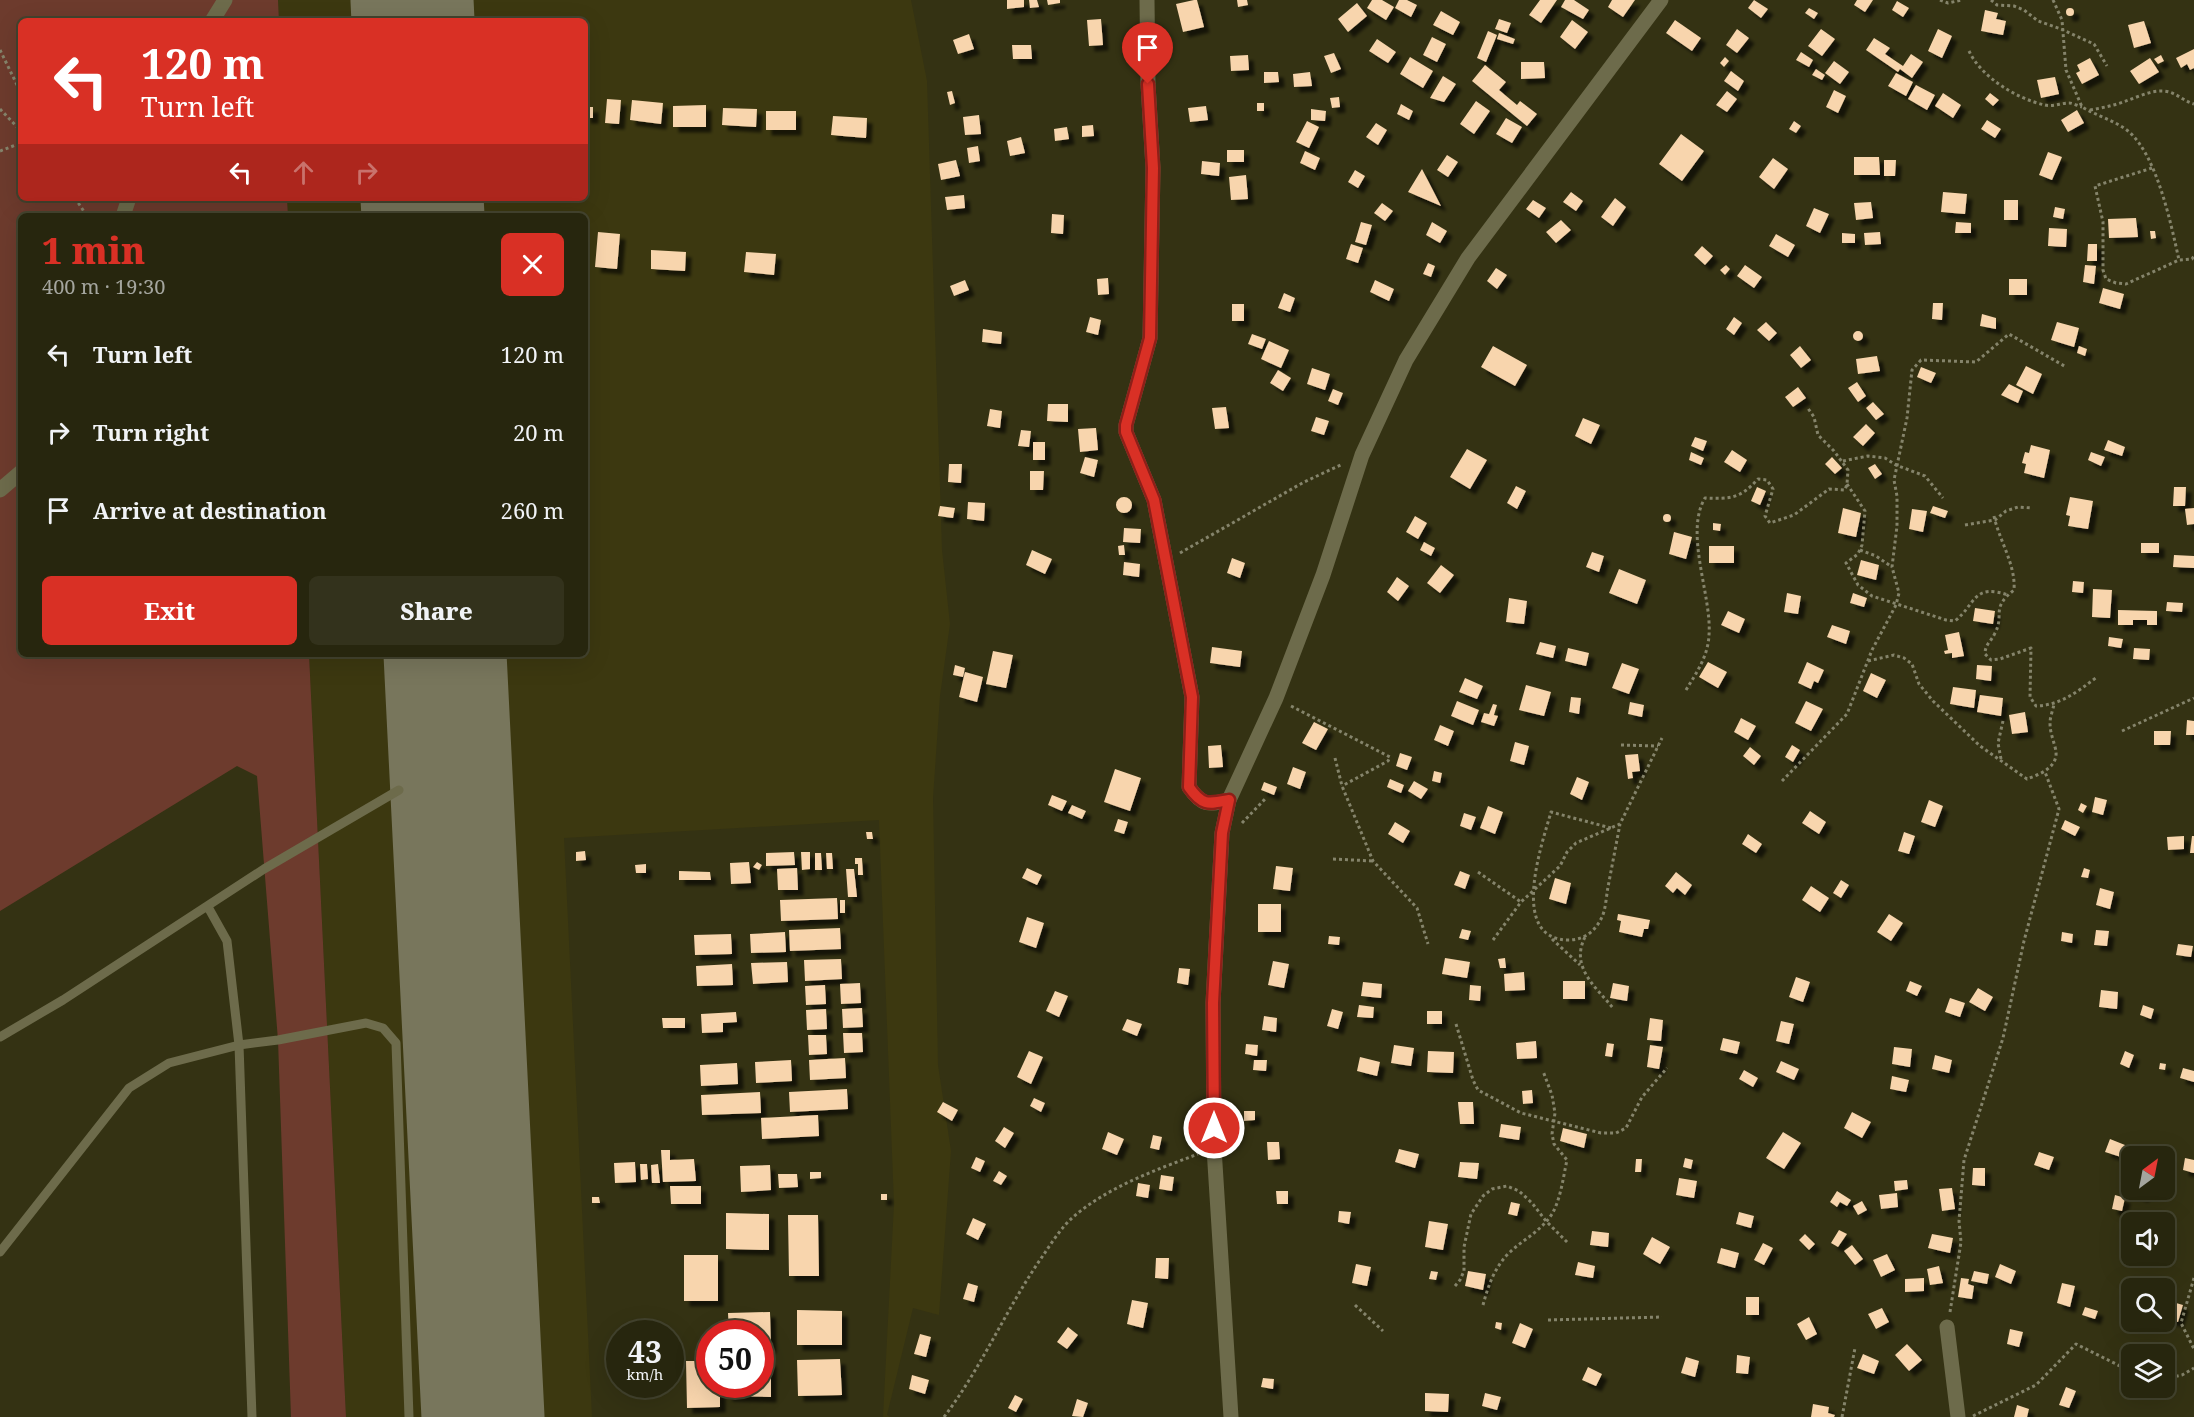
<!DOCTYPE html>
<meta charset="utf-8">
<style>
:root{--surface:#27260e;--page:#33321c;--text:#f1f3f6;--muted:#a4a59e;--line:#43432e;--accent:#d93025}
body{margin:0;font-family:"Noto Serif",serif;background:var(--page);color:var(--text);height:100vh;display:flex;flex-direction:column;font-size:22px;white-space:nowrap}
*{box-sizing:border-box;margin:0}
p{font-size:20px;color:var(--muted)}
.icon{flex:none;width:33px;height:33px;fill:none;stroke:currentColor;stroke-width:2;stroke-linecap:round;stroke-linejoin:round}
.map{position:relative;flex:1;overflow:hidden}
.panel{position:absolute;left:18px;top:213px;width:570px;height:444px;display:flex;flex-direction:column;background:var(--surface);border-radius:9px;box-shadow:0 6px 24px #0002,0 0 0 2px var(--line)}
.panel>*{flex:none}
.guide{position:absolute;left:18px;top:18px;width:570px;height:183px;border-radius:9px;box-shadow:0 6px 24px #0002,0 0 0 2px var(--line);background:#d93025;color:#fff;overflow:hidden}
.needle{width:39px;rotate:32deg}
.buttons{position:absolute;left:2121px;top:1146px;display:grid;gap:12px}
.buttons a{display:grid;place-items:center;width:54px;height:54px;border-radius:9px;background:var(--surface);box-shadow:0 6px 24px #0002,0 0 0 2px var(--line);font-size:30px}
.speed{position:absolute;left:606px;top:1320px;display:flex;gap:12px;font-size:30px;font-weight:700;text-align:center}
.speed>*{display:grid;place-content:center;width:78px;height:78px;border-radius:50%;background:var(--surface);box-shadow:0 6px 24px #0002,0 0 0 2px var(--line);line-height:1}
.speed small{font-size:15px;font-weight:400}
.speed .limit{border:9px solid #d22;background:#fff;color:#111}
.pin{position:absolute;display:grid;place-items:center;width:51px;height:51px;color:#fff;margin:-62px -26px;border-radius:50% 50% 50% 0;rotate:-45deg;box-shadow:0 0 6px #0007}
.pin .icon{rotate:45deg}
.me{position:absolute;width:66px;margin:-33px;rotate:0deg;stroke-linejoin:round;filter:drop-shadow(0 0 4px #0008)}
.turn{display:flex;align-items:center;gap:21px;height:126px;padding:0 24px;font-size:27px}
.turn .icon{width:78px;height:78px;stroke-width:2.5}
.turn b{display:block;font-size:42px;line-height:51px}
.lanes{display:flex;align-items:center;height:57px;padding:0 24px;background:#0003;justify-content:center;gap:30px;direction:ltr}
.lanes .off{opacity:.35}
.round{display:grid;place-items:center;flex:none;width:63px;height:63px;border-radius:9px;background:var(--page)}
.headline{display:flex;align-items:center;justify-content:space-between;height:102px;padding:0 24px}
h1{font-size:36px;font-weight:800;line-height:45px;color:var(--accent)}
.action{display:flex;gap:12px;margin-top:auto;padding:12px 24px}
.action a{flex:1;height:69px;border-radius:9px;background:var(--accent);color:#fff;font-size:24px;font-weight:800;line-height:69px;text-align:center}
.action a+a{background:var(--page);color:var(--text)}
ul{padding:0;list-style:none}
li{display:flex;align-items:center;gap:18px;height:78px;padding:0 24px}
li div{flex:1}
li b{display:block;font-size:22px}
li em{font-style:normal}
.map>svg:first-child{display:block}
.built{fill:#3c3810}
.green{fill:#6d3b2d}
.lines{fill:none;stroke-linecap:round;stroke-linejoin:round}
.runway{stroke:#78765c;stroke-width:123}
.building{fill:#f8d5ad;filter:url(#shadow)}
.path{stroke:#85846b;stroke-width:3;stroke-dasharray:3 3;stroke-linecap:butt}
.lane{stroke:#6d6b4b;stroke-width:9}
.street{stroke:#6d6b4b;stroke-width:15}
.secondary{stroke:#6d6b4b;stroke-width:15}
.route-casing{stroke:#8d1f18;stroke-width:15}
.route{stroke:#d93025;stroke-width:10}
</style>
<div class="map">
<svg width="2194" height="1417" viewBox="0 0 2194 1417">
<defs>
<filter id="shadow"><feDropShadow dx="5.5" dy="5.5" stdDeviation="1.5" flood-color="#0009"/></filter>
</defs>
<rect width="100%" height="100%" fill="#343213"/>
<path class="built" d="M278 0H911L927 81 942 550 950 624 940 696 933 798 938 1065 951 1151 939 1315 913 1308 887 1415 890 1417H883L894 1204 879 820 564 838 592 1417H346L309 654H585V216H288L287 198H585V21H279Z"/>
<path class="green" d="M0 0H278L279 21H21V198H287L288 216H21V654H309L346 1417H291L278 1040 257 776 237 766 0 911Z"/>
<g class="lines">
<path class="runway" d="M412 0 413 21
M422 198 423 216
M445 654 483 1417"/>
</g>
<path class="building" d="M1007 0H1024V7L1007 9Z
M1029 0H1037L1039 7 1030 8Z
M1047 0H1060V3L1048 5Z
M1194 0H1197L1204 27 1183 32 1176 4Z
M1237 0H1247L1248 5 1238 7Z
M1372 0H1382L1394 7 1386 20 1367 8Z
M1399 0H1407L1417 5 1411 17 1395 8Z
M1540 0H1557L1541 23 1529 15Z
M1565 0H1574L1589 10 1583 19 1561 7Z
M1612 0H1635L1623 17 1608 7Z
M1754 0 1768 9 1761 18 1748 8Z
M1857 0H1873L1865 12 1854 5Z
M1897 1 1909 8 1903 17 1892 10Z
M1357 3 1367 16 1348 32 1338 19Z
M1809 8 1818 13 1814 19 1805 13Z
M2066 12a4 4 0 1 1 8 0a4 4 0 1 1-8 0Z
M1985 10 1998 13 1996 19 2006 21 2003 35 1981 31Z
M1441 11 1460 22 1453 35 1433 25Z
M1101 19 1103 45 1089 46 1087 20Z
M1499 19 1511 23 1507 33 1495 29Z
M1572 20 1588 32 1575 49 1560 37Z
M1675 20 1701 38 1692 51 1666 33Z
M2144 21 2151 43 2134 48 2128 25Z
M1737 29 1749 38 1737 53 1726 45Z
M1821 29 1835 39 1822 56 1808 46Z
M1938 29 1952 36 1942 58 1928 51Z
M1488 31 1497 35 1486 62 1477 58Z
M1499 33 1515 39 1513 44 1497 39Z
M969 34 974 49 958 54 953 40Z
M1432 37 1446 44 1437 62 1423 55Z
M1874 38 1890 48 1885 54 1903 66 1911 54 1923 62 1912 78 1900 69 1898 72 1866 50Z
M1377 39 1396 52 1388 63 1369 51Z
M1012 45H1031L1032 59H1013Z
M2194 49V68L2190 70 2187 64 2181 68 2176 58Z
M1801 52 1813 60 1809 67 1796 60Z
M1334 53 1341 69 1331 73 1324 56Z
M1248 55 1249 70 1231 71 1230 56Z
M2161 55 2164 61 2158 64 2154 59Z
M1410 57 1433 71 1423 88 1400 74Z
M1725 57 1729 61 1724 67 1720 63Z
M2090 58 2099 75 2082 84 2076 73 2080 71 2077 65Z
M2150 58 2159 72 2139 84 2130 71Z
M1834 61 1849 72 1840 84 1825 73Z
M1521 62H1544L1545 78 1521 79Z
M1485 65 1506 82 1499 90 1517 105 1520 101 1537 114 1527 126 1472 81Z
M1816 69 1825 75 1822 80 1812 75Z
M1731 71 1744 81 1738 91 1724 81Z
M1264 72H1278L1279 82 1264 83Z
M1310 72 1312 86 1294 87 1293 74Z
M1896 73 1913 82 1906 96 1888 86Z
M1443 76 1456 84 1444 102 1430 98Z
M2055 77 2059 94 2041 98 2037 80Z
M1916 85 1935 95 1927 110 1908 99Z
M1834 90 1846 96 1838 113 1826 107Z
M952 91 955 103 950 105 947 92Z
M1727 91 1737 99 1727 112 1716 105Z
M1943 93 1961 105 1953 118 1935 106Z
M1990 93 1999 100 1993 106 1985 99Z
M1339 97 1340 107 1332 108 1330 98Z
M607 99 621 100 619 124 605 123Z
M632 100 663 103 661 124 630 120Z
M1476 101 1490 111 1474 134 1460 124Z
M1257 103H1264V111H1257Z
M1401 104 1413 111 1409 120 1397 114Z
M706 105V127H673V106Z
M1206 106 1208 120 1190 122 1188 108Z
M585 107H593V118H585Z
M723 108 757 109 756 127 722 125Z
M1311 109 1326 111 1325 121 1311 120Z
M2077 110 2084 123 2068 132 2061 120Z
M766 111H796V130H766Z
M979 115 981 134 965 135 963 117Z
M833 116 867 118 866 138 831 135Z
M1506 118 1522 127 1512 143 1496 134Z
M1987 120 2001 129 1995 138 1981 129Z
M1307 121 1319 127 1309 148 1296 142Z
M1794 121 1801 126 1796 133 1789 129Z
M1376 123 1387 130 1378 145 1366 137Z
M1093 125 1094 136 1082 137V126Z
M1067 127 1069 139 1055 141 1054 129Z
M1681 134 1704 151 1682 181 1659 164Z
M1021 137 1025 153 1010 156 1007 141Z
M978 146 980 161 969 163 967 148Z
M1227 150H1244V162H1227Z
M1305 151 1320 158 1315 170 1300 163Z
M2048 152 2062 157 2052 180 2039 175Z
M1447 155 1458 162 1448 177 1437 170Z
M1854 157H1879L1880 175H1854Z
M1773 158 1788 169 1774 189 1759 177Z
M956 160 960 176 941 180 938 164Z
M1884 160H1896L1895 176H1884Z
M1202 161 1220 163 1219 176 1201 174Z
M1422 169 1441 206 1408 192Z
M1355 170 1365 176 1358 188 1348 182Z
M1246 175 1248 199 1231 200 1229 177Z
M1571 192 1583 201 1576 211 1563 202Z
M1943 192 1967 194 1965 214 1941 212Z
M964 195 965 208 947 210 945 197Z
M1615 198 1626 207 1613 226 1601 217Z
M1533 200 1546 208 1539 218 1526 209Z
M2004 200H2018V220H2004Z
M1871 202 1873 218 1856 220 1854 203Z
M1382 203 1393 211 1385 221 1374 213Z
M2055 207 2065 209 2063 219 2053 217Z
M1814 208 1829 214 1820 233 1806 226Z
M1052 214 1064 215 1063 234 1051 233Z
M2136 218 2138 237 2109 238 2108 219Z
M1561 220 1571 230 1556 243 1546 232Z
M1361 222 1372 225 1366 245 1355 242Z
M1432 222 1447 231 1440 243 1426 235Z
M1956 222 1971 223V233H1955Z
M2049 228 2067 229 2066 247 2048 246Z
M2150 231H2155L2156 238 2151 239Z
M598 232 620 234 617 269 595 267Z
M1880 232 1881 244 1865 245 1864 233Z
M1842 233 1855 234V243H1842Z
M1776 234 1795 245 1788 257 1769 246Z
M1351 244 1363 248 1358 263 1346 259Z
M2088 244H2097V261H2087Z
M1702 246 1713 256 1705 265 1694 255Z
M651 250 686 252 685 271 651 269Z
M746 252 776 254 774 275 744 272Z
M1428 263 1435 266 1431 277 1423 274Z
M1726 265 1730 269 1725 275 1720 270Z
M1745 265 1762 277 1754 288 1737 276Z
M2085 265 2096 266 2094 284 2083 282Z
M1496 268 1507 275 1497 289 1487 281Z
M1108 278 1109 294 1098 295 1097 279Z
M2009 279H2027V295H2009Z
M965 280 969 290 954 296 950 286Z
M1375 280 1394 289 1389 301 1370 292Z
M2103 288 2124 294 2120 309 2099 303Z
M1284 293 1295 298 1290 312 1278 308Z
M1933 303H1943L1942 320 1932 319Z
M1232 304H1244V321H1232Z
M1982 314 1996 318V329L1980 326Z
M1090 317 1101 320 1098 335 1086 332Z
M1734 317 1742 323 1734 335 1726 329Z
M1766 322 1777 333 1769 341 1757 330Z
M2057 322 2079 328 2074 347 2051 340Z
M983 329 1002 332 1001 344 982 342Z
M1853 336a5 5 0 1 1 10 0a5 5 0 1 1-10 0Z
M1252 334 1266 339 1262 349 1248 344Z
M1269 341 1289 350 1281 368 1261 359Z
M1493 346 1527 365 1515 386 1481 367Z
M1800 346 1811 360 1801 368 1790 355Z
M2079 346 2087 349 2085 356 2077 353Z
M1877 356 1880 371 1858 374 1856 359Z
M2026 366 2042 374 2033 394 2016 385Z
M1921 367 1936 373 1931 383 1917 377Z
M1312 368 1330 374 1325 390 1307 384Z
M1278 370 1291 378 1283 391 1270 383Z
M1857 382 1866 396 1858 402 1848 388Z
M2009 384 2023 391 2018 403 2001 395Z
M1798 387 1806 398 1793 407 1785 397Z
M1333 389 1343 393 1338 405 1328 401Z
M1873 402 1884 414 1876 420 1866 408Z
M1048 404H1068V422L1047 421Z
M1226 407 1229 428 1215 429 1212 408Z
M990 409 1002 411 1000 428 987 426Z
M1316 417 1329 421 1324 435 1311 431Z
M1583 418 1600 425 1591 444 1575 436Z
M1866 424 1875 433 1863 446 1853 437Z
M1096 428 1098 450 1080 452 1078 429Z
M1021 430 1031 431 1029 447 1018 446Z
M1695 437 1707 441 1703 451 1691 446Z
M2108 440 2125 447 2122 456 2104 450Z
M1033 442H1045V460H1033Z
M2031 445 2050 450 2044 478 2024 473 2026 464 2022 463 2025 452 2029 453Z
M1467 449 1487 460 1470 489 1450 477Z
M1732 450 1747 460 1740 472 1724 462Z
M1691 452 1704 458 1701 465 1689 460Z
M2091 452 2105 457 2101 466 2088 460Z
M1085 457 1098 460 1094 477 1080 473Z
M1832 457 1842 468 1835 474 1825 464Z
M949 464H962L961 483 948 482Z
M1875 464 1882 474 1875 479 1868 468Z
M1030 471H1044L1043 490H1030Z
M1516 486 1526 491 1517 509 1507 503Z
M1757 487 1766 491 1760 505 1751 501Z
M2174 487H2186L2185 506H2173Z
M1116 505a8 8 0 1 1 16 0a8 8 0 1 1-16 0Z
M2070 497 2093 501 2088 529 2068 526 2070 516 2066 515Z
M968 502 985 503 984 521 967 519Z
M940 506 955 508 953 518 938 516Z
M1933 506 1948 511 1945 518 1930 513Z
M1843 508 1861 513 1856 537 1838 533Z
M2194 508V524L2187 525 2185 509Z
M1912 509 1927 511 1923 532 1909 529Z
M1663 518a4 4 0 1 1 8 0a4 4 0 1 1-8 0Z
M1415 516 1427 523 1418 539 1406 532Z
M1713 523 1721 524 1720 531 1713 530Z
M1124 528 1141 529 1140 543 1123 542Z
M1674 532 1692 537 1686 559 1669 554Z
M1424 542 1435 548 1431 556 1420 550Z
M2141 543H2159V553H2141Z
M1124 545 1125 555H1119L1118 546Z
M1709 546H1734V563H1709Z
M1032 550 1052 559 1045 574 1026 565Z
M1592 552 1604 556 1599 572 1586 567Z
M2174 555 2194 556V568L2173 567Z
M1232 558 1245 563 1240 578 1227 573Z
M1861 560 1879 565 1876 580 1857 575Z
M1124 562 1140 564 1139 577 1123 575Z
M1441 565 1454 575 1440 593 1427 583Z
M1619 569 1646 580 1637 604 1609 593Z
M1397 577 1409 586 1398 601 1387 592Z
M2073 581 2084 582 2083 593 2072 592Z
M2093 589 2112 590 2110 618 2092 617Z
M1787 593 1801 596 1798 614 1784 612Z
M1853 593 1867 598 1864 607 1850 603Z
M1509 598 1527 601 1524 624 1506 622Z
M2167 602 2183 603 2182 612 2166 611Z
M1975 608 1995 611 1993 624 1973 621Z
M2118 610 2157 611V625H2147V620H2133V625H2118Z
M1728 611 1745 619 1739 633 1721 625Z
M1832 625 1850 631 1846 644 1827 637Z
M1959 632 1964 656 1952 658V653L1945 654 1944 651 1948 650 1945 635Z
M2109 637 2123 639 2121 648 2108 646Z
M1540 642 1556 646 1553 658 1536 654Z
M1212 647 1242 651 1240 667 1210 663Z
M1568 648 1589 653 1586 666 1565 661Z
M2134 648 2150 649 2149 660 2133 659Z
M993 651 1013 655 1006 688 986 684Z
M1708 662 1727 672 1718 688 1699 677Z
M1807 662 1824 670 1818 683 1814 681 1811 689 1798 683Z
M1622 663 1639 669 1629 694 1612 688Z
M955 665 965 668 963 677 953 675Z
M1977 665 1992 666 1991 681 1976 679Z
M965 672 983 677 977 702 959 697Z
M1871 673 1886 680 1877 698 1863 691Z
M1465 678 1483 686 1477 699 1459 692Z
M1526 685 1551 692 1544 716 1519 710Z
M1953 687 1976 690 1974 708 1950 704Z
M1980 695 2003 698 2001 716 1977 712Z
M1571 697 1581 698 1579 714 1569 712Z
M1457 701 1479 710 1473 725 1451 716Z
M1806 701 1823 709 1811 731 1795 723Z
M1630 702 1644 705 1642 717 1628 714Z
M1493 704 1497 705 1494 715 1498 716 1494 726 1481 722 1484 713 1489 714Z
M2025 712 2028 732 2012 734 2009 715Z
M1741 718 1756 726 1748 740 1734 732Z
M2187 720 2194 721V735H2186Z
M1314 722 1328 729 1316 750 1302 743Z
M1440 725 1454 731 1448 746 1434 740Z
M2154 731H2171L2170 745H2154Z
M1515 742 1529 746 1524 765 1510 761Z
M1221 745 1223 767 1209 768 1208 746Z
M1792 745 1800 750 1793 762 1785 757Z
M1750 747 1761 756 1754 765 1743 756Z
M1400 753 1412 757 1407 770 1396 766Z
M1638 754 1640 771 1632 772 1633 778 1628 779 1625 755Z
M1293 767 1306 772 1300 789 1287 784Z
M1115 769 1141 778 1130 811 1104 802Z
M1434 771 1442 773 1440 783 1432 781Z
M1577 777 1589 782 1582 800 1570 794Z
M1390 779 1404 785 1401 793 1387 787Z
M1414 781 1428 789 1421 799 1408 791Z
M1264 782 1277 787 1274 795 1261 790Z
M1052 795 1067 801 1062 811 1048 805Z
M2095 797 2107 800 2103 815 2092 812Z
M1929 800 1943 806 1935 827 1921 822Z
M2081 803 2087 806 2083 813 2078 810Z
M1072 805 1086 811 1082 819 1068 813Z
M1488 806 1503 812 1495 834 1480 828Z
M1810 811 1826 822 1819 834 1802 823Z
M1464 813 1476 817 1471 830 1460 826Z
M1118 819 1128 822 1124 834 1114 831Z
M2065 820 2080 827 2075 836 2061 829Z
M1395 822 1410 831 1403 843 1388 834Z
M866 832H872L873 839H867Z
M1904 832 1915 836 1909 854 1898 851Z
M1748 834 1762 844 1756 853 1742 844Z
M2184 836V849L2168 850 2167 837Z
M2192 836H2194V853H2190Z
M585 851 586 860 576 861V852Z
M794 852 795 865 766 866V853Z
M801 852H810V869L802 870Z
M815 853H821L822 870H815Z
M826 853H832L833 869H827Z
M855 858H862L863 875H858V864H855Z
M749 862 751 883 731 884 730 863Z
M757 862 762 865 759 870 753 867Z
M646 864V873H636L635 865Z
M1276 866 1293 868 1290 891 1273 889Z
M797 868 798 890H778L777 869Z
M1027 868 1042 875 1037 885 1022 878Z
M2084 868 2090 870 2088 878 2081 877Z
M846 869H854L857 897H848Z
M679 871 710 872 711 880H679Z
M1460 871 1470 875 1465 889 1454 885Z
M1676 872 1692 885 1685 895 1677 888 1673 893 1665 886Z
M1555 878 1571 883 1566 904 1549 899Z
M1841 880 1849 885 1841 898 1833 893Z
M1811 886 1829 898 1820 912 1802 900Z
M2100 888 2114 892 2110 909 2096 905Z
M837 898 838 919 781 921 780 900Z
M840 900H845V913H840Z
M1258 904H1281V932H1258Z
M1618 914 1650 920 1648 929H1644L1642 937 1619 932 1621 921 1617 920Z
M1889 914 1903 923 1891 941 1877 932Z
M1027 917 1044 923 1036 948 1019 942Z
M840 928 841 949 790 951 789 930Z
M1462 929 1471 931 1468 940 1459 938Z
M2096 930 2109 931 2107 946 2094 945Z
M785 932 786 952 751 953 750 934Z
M2062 932 2073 934 2072 943 2061 941Z
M731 934 732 954 695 955 694 935Z
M1329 936 1340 937 1339 945 1328 944Z
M2178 944 2193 946 2191 957 2176 955Z
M1445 958 1470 962 1467 978 1442 974Z
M1505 958 1506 968H1500L1498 959Z
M841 959 842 979 805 981 804 960Z
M1273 961 1289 964 1284 988 1268 985Z
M787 962 788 982 753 984 751 963Z
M732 964 733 985 697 986 696 966Z
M1179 968 1190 969 1188 985 1177 983Z
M1524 972 1525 990 1505 991 1504 974Z
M1796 977 1810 982 1803 1002 1789 997Z
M1563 981H1585V999H1563Z
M1910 981 1922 986 1917 996 1906 991Z
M1363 982 1382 984 1381 998 1361 996Z
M860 983 861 1003 841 1004 840 984Z
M1613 983 1629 986 1627 1001 1610 998Z
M825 985 826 1004 806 1005 805 986Z
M1470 985 1481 986 1480 1001 1469 1000Z
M1978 988 1993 997 1985 1011 1969 1002Z
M2101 990 2118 992 2117 1009 2099 1007Z
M1055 991 1068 996 1059 1017 1046 1011Z
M1950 998 1965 1003 1960 1017 1945 1012Z
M1359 1005 1374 1007 1373 1018 1357 1017Z
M2143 1005 2154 1009 2151 1019 2140 1015Z
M862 1008 863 1027 843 1028 842 1009Z
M826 1009 827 1029 807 1030 806 1010Z
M1332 1009 1343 1012 1338 1029 1327 1026Z
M1427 1011H1442V1024H1427Z
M736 1012 737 1022 723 1023V1032L702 1033 701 1014Z
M1264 1016 1277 1018 1276 1032 1262 1030Z
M662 1018H685V1028H663Z
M1650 1018 1663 1020 1661 1041 1647 1040Z
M1127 1019 1142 1024 1137 1036 1122 1030Z
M1781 1021 1794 1024 1789 1044 1776 1041Z
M843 1033H862L863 1052 844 1053Z
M808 1035H826L827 1054 809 1055Z
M1723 1038 1740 1042 1737 1054 1720 1050Z
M1536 1041 1537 1058 1517 1059 1516 1043Z
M1607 1043 1614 1044 1612 1057 1605 1056Z
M1246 1044 1258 1045 1257 1056 1245 1054Z
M1394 1045 1414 1048 1411 1066 1391 1063Z
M1650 1045 1663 1047 1659 1069 1647 1067Z
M1894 1047 1912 1049 1910 1067 1892 1064Z
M1029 1051 1043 1057 1031 1084 1017 1077Z
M1428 1051 1454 1052 1453 1073 1427 1072Z
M2125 1051 2134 1055 2129 1068 2120 1064Z
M1935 1055 1952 1060 1949 1073 1932 1069Z
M1360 1057 1380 1062 1377 1076 1357 1071Z
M845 1058 846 1078 810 1080 809 1060Z
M791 1060 792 1081 756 1083 755 1062Z
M1254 1060H1267L1266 1071 1253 1070Z
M1781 1061 1799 1069 1794 1080 1776 1072Z
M737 1063 738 1084 701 1086 700 1065Z
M2160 1063 2166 1064 2165 1070 2159 1069Z
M2183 1068 2194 1071V1082L2180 1078Z
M1744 1070 1758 1078 1753 1087 1739 1079Z
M1892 1076 1909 1080 1906 1092 1890 1089Z
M847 1089 848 1109 790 1112 789 1092Z
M1532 1090 1533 1103 1523 1104 1522 1091Z
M760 1092 761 1113 702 1115 701 1095Z
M1034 1098 1045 1103 1041 1112 1030 1106Z
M943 1102 958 1110 952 1121 937 1112Z
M1458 1102H1473L1474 1124H1460Z
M1244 1111H1255V1120L1244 1121Z
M1852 1112 1871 1122 1862 1138 1844 1128Z
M818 1115 819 1136 762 1139 761 1118Z
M1501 1124 1521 1127 1519 1140 1499 1137Z
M1004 1127 1014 1133 1005 1148 995 1141Z
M1563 1128 1587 1134 1584 1148 1560 1141Z
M1108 1132 1124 1139 1117 1155 1102 1149Z
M1783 1132 1801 1143 1784 1169 1766 1158Z
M1153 1135 1162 1137 1159 1150 1150 1148Z
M2110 1139 2125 1145 2121 1157 2105 1152Z
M1267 1142H1279L1280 1159 1268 1160Z
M1399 1149 1419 1154 1415 1168 1395 1162Z
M661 1150H670V1160L694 1159 696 1181 663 1182Z
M2039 1152 2054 1157 2049 1170 2034 1165Z
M976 1157 985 1161 980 1172 971 1168Z
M1685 1158 1693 1160 1691 1169 1683 1167Z
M2185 1158 2194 1160V1173L2183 1170Z
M1636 1159H1642L1641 1172H1635Z
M635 1162 636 1182 615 1183 614 1163Z
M1460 1162 1479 1163 1477 1179 1458 1177Z
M640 1164H647L648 1179 641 1180Z
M658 1164 660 1183H652L651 1165Z
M770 1165 771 1190 741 1192 740 1166Z
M1973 1168H1985V1186L1972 1185Z
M999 1171 1007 1176 1001 1185 993 1181Z
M810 1172H821V1178L810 1179Z
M778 1174H797L798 1187 779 1188Z
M1161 1175 1174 1177 1172 1191 1159 1189Z
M1679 1178 1697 1181 1694 1198 1676 1195Z
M1907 1180 1908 1189 1895 1191 1894 1181Z
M1138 1183 1150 1185 1148 1198 1136 1196Z
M670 1186H701V1204H671Z
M1952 1188 1955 1209 1942 1211 1939 1189Z
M2135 1190H2146L2143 1197 2133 1193Z
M1276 1191H1288V1204H1277Z
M1837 1191 1851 1200 1847 1206 1840 1202 1837 1207 1830 1202Z
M1897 1193 1898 1207 1881 1209 1879 1195Z
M881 1194H887V1200H881Z
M2115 1195 2125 1198 2122 1211 2112 1209Z
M592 1197H599L600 1203H592Z
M1862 1201 1867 1210 1858 1215 1853 1206Z
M1511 1202 1520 1204 1517 1216 1508 1214Z
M1339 1211 1351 1212 1349 1224 1338 1222Z
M1739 1212 1754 1216 1751 1228 1736 1224Z
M726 1213 769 1214V1250L726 1249Z
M788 1215H818L819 1276H789Z
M973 1218 986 1224 978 1240 966 1234Z
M1429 1221 1448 1224 1443 1250 1425 1247Z
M1839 1230 1847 1234 1838 1247 1831 1243Z
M1592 1231 1609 1233 1608 1247 1590 1245Z
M1805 1234 1815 1244 1809 1250 1799 1240Z
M1932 1234 1953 1238 1950 1253 1928 1248Z
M1652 1237 1670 1247 1660 1264 1643 1254Z
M1763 1243 1773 1248 1764 1265 1754 1260Z
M1852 1245 1863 1259 1855 1265 1844 1251Z
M1721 1248 1739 1253 1735 1268 1717 1263Z
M1887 1254 1895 1270 1881 1277 1873 1260Z
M684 1255H718V1301H684Z
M1156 1258H1169L1168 1279 1155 1278Z
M1578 1262 1595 1266 1593 1278 1575 1275Z
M1356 1264 1371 1267 1367 1286 1352 1283Z
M2000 1264 2016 1271 2011 1284 1995 1277Z
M1939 1266 1943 1283 1930 1285 1927 1269Z
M1431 1271 1438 1272 1436 1280 1429 1279Z
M1468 1271 1486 1274 1483 1290 1465 1286Z
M1974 1271 1989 1274 1987 1284 1971 1281Z
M1924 1278V1291L1905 1292V1279Z
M1961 1278 1969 1279 1968 1284 1974 1286 1972 1299 1958 1297Z
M968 1283 978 1286 974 1302 963 1299Z
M2062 1283 2075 1286 2070 1307 2057 1303Z
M1746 1297H1759V1315H1746Z
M1132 1300 1148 1303 1143 1328 1127 1324Z
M2169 1301 2183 1305 2178 1322 2164 1318Z
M2085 1307 2098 1311 2095 1319 2082 1315Z
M1882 1308 1889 1322 1876 1329 1868 1314Z
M797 1310 842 1311V1345H797Z
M770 1312 771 1348H760V1334H729L728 1313Z
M1809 1317 1817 1334 1806 1340 1797 1324Z
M1496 1322 1502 1323 1501 1330 1495 1328Z
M1520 1323 1533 1329 1525 1348 1512 1343Z
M1068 1327 1078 1335 1067 1349 1057 1342Z
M2010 1329 2023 1332 2019 1347 2007 1344Z
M920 1334 931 1337 926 1357 914 1354Z
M1907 1344 1922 1360 1909 1371 1895 1355Z
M1863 1354 1879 1361 1874 1374 1857 1368Z
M1737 1355 1750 1357 1748 1374 1736 1373Z
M1686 1357 1699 1361 1695 1377 1681 1373Z
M840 1359 842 1395 798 1396 797 1360Z
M686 1361H710V1384H720V1407L687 1408Z
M760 1361H771V1397L727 1396V1384H760Z
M1588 1367 1602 1374 1596 1386 1582 1380Z
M912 1375 929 1380 925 1394 909 1389Z
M1263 1378 1274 1379 1273 1389 1261 1387Z
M2066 1387 2076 1391 2069 1408 2059 1405Z
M1425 1393 1449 1394 1448 1412 1425 1411Z
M1485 1393 1501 1397 1497 1410 1482 1406Z
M1015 1395 1023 1399 1016 1412 1008 1408Z
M1077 1399 1088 1403 1083 1417 1072 1416Z
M1813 1404 1829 1407 1828 1413 1835 1415 1834 1417H1811Z
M2017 1405 2029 1409 2027 1417H2014Z"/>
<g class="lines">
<path class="path" d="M1940 0 1948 3 1962 0
M1991 0 1997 5 2014 6 2024 10 2038 21 2061 29 2094 44 2107 66
M2053 0 2062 20 2066 70 2082 107C2097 116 2114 120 2128 131 2157 155 2171 224 2179 260
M0 50 21 93
M1969 51C1981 77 2017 99 2045 105 2053 107 2061 103 2069 103 2073 103 2078 106 2082 107
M0 109 21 131
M2090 110C2101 108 2112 106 2123 102 2136 98 2150 90 2164 91 2176 92 2183 101 2194 104
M0 151 21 143
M2152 168 2095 186 2103 222V270L2106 279 2116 283 2126 284 2179 260 2192 259 2194 256
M75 198 87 216
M1843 461 1868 456 1885 458 1896 465 1925 476 1943 498
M1847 484 1865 511 1862 545 1858 554 1846 563 1858 585 1872 596 1946 620 1955 621C1976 604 1973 583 2008 595
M1994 516C1999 540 2016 565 2014 590 1990 609 2005 614 1995 633 1991 642 1985 644 1985 654L1991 660 2000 659 2031 648 2030 697 2036 706C2061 705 2077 692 2097 677
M1965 525 1995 520 2006 511 2018 507 2032 508
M1860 550 1876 556 1892 567
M1180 553 1304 482 1343 464
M1868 661 1894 655 1904 658 1912 664 1919 684 1933 701 1980 746 2027 779C2041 774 2061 766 2055 747 2053 739 2050 732 2050 723 2050 717 2053 710 2054 704
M1686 690C1697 672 1708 656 1709 635 1712 596 1684 533 1705 498 1730 499 1740 499 1758 479L1767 480 1773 489 1765 516 1770 523 1794 515 1829 489 1845 490 1847 484 1848 470 1834 451 1818 435 1814 417 1807 407
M1291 706 1390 757 1388 761 1342 786
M2122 731 2194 698
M1621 745 1658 746
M1335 758 1342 786 1373 861 1417 908 1428 944
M2001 759 1998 743 2003 721
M1782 781 1847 714 1872 650 1896 605 1899 593 1892 567 1897 526V496L1894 480 1907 418 1912 370 1921 360 1976 362 2009 334 2066 367
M1242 823 1265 799
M1611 828 1551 812C1542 844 1508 940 1569 940 1584 940 1595 931 1601 919 1606 910 1606 897 1608 887 1612 866 1616 845 1620 824
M1333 859 1373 861
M1478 872 1521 902
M1585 937C1570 967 1595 986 1613 1008
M1552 939 1580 965
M1493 940 1521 902 1560 866 1567 852 1576 843 1620 824 1662 738
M1456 1024 1473 1080 1478 1090 1521 1113 1601 1133H1616L1626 1128 1642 1097 1667 1068
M2194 1278 2181 1323 2194 1349
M1455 1286 1460 1280 1464 1271V1247L1471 1214 1483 1196 1492 1189 1507 1186 1519 1191 1532 1203 1546 1221 1568 1243
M1355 1305 1383 1331
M1483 1305C1488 1286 1495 1266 1510 1252 1524 1239 1541 1231 1552 1214 1561 1198 1563 1178 1567 1160L1554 1144 1552 1134 1555 1113 1552 1095 1543 1071
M1950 1312 1961 1242 1959 1221 1964 1160 2003 1038 2024 941 2059 809 2045 772
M1548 1320 1662 1317
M2164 1379 2182 1375 2194 1368
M1973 1416 2036 1385 2076 1344 2132 1372
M944 1417C982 1367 1006 1309 1042 1257 1051 1244 1060 1229 1072 1218 1107 1187 1156 1170 1198 1154
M1842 1417 1855 1348"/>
<path class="lane" d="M208 907 227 941 239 1045 252 1417
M0 1037 63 1000 264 869 399 790
M0 1252 129 1088 169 1063 239 1045 278 1040 366 1023 383 1028 396 1043 409 1417"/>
<path class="street" d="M1147 0 1148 84 1153 168 1150 338 1126 425V432L1154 500 1192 697 1189 787C1202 806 1208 805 1229 800
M1947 1327 1958 1417"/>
<path class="secondary" d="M212 21 225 0
M123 216 129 198
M0 490 21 472
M1231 1417 1214 1148 1213 1003 1222 833 1229 800 1276 698 1323 575 1362 455 1406 360 1468 258 1661 0"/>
</g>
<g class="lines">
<defs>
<path id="route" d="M1148 84 1153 168 1150 338 1126 425V432L1154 500 1192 697 1189 787C1202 806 1208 804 1229 800L1222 833 1213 1003 1214 1128"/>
</defs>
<use href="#route" class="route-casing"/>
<use href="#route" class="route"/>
</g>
</svg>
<div class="buttons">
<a><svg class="needle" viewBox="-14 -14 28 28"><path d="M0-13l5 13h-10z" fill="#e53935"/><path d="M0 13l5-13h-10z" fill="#a4a59e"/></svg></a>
<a><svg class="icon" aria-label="sound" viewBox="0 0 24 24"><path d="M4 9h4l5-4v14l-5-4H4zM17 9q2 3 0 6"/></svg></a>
<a><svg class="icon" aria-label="search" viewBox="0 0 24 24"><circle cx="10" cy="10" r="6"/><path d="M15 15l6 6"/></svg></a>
<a><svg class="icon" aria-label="layers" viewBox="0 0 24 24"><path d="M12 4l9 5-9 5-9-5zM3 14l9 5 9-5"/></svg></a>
</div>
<div class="speed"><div>43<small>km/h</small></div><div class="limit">50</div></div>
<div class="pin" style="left:1148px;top:84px;background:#d93025"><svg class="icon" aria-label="arrive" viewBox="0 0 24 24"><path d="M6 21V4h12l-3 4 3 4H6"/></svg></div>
<svg class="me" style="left:1214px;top:1128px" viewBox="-20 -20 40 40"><circle r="17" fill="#d93025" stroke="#fff" stroke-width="3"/><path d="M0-11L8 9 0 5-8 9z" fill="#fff"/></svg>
<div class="guide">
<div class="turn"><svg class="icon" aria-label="left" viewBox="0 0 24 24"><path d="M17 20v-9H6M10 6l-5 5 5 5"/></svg><div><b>120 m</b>Turn left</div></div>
<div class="lanes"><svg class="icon" aria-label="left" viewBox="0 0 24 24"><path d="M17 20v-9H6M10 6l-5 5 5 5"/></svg><svg class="icon off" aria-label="ahead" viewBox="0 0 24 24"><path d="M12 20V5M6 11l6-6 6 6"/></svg><svg class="icon off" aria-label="right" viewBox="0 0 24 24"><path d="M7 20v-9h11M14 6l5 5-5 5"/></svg></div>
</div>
<section class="panel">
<div class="headline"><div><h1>1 min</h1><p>400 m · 19:30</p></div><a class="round" style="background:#d93025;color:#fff"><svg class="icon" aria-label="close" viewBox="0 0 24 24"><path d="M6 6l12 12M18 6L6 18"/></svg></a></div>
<ul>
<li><svg class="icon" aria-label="left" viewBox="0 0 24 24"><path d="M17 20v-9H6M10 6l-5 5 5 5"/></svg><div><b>Turn left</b></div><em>120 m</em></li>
<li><svg class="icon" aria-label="right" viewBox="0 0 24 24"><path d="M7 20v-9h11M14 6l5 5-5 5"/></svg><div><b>Turn right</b></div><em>20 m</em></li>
<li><svg class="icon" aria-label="arrive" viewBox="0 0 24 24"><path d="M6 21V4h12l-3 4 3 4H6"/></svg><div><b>Arrive at destination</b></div><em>260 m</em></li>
</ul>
<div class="action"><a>Exit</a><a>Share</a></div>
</section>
</div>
